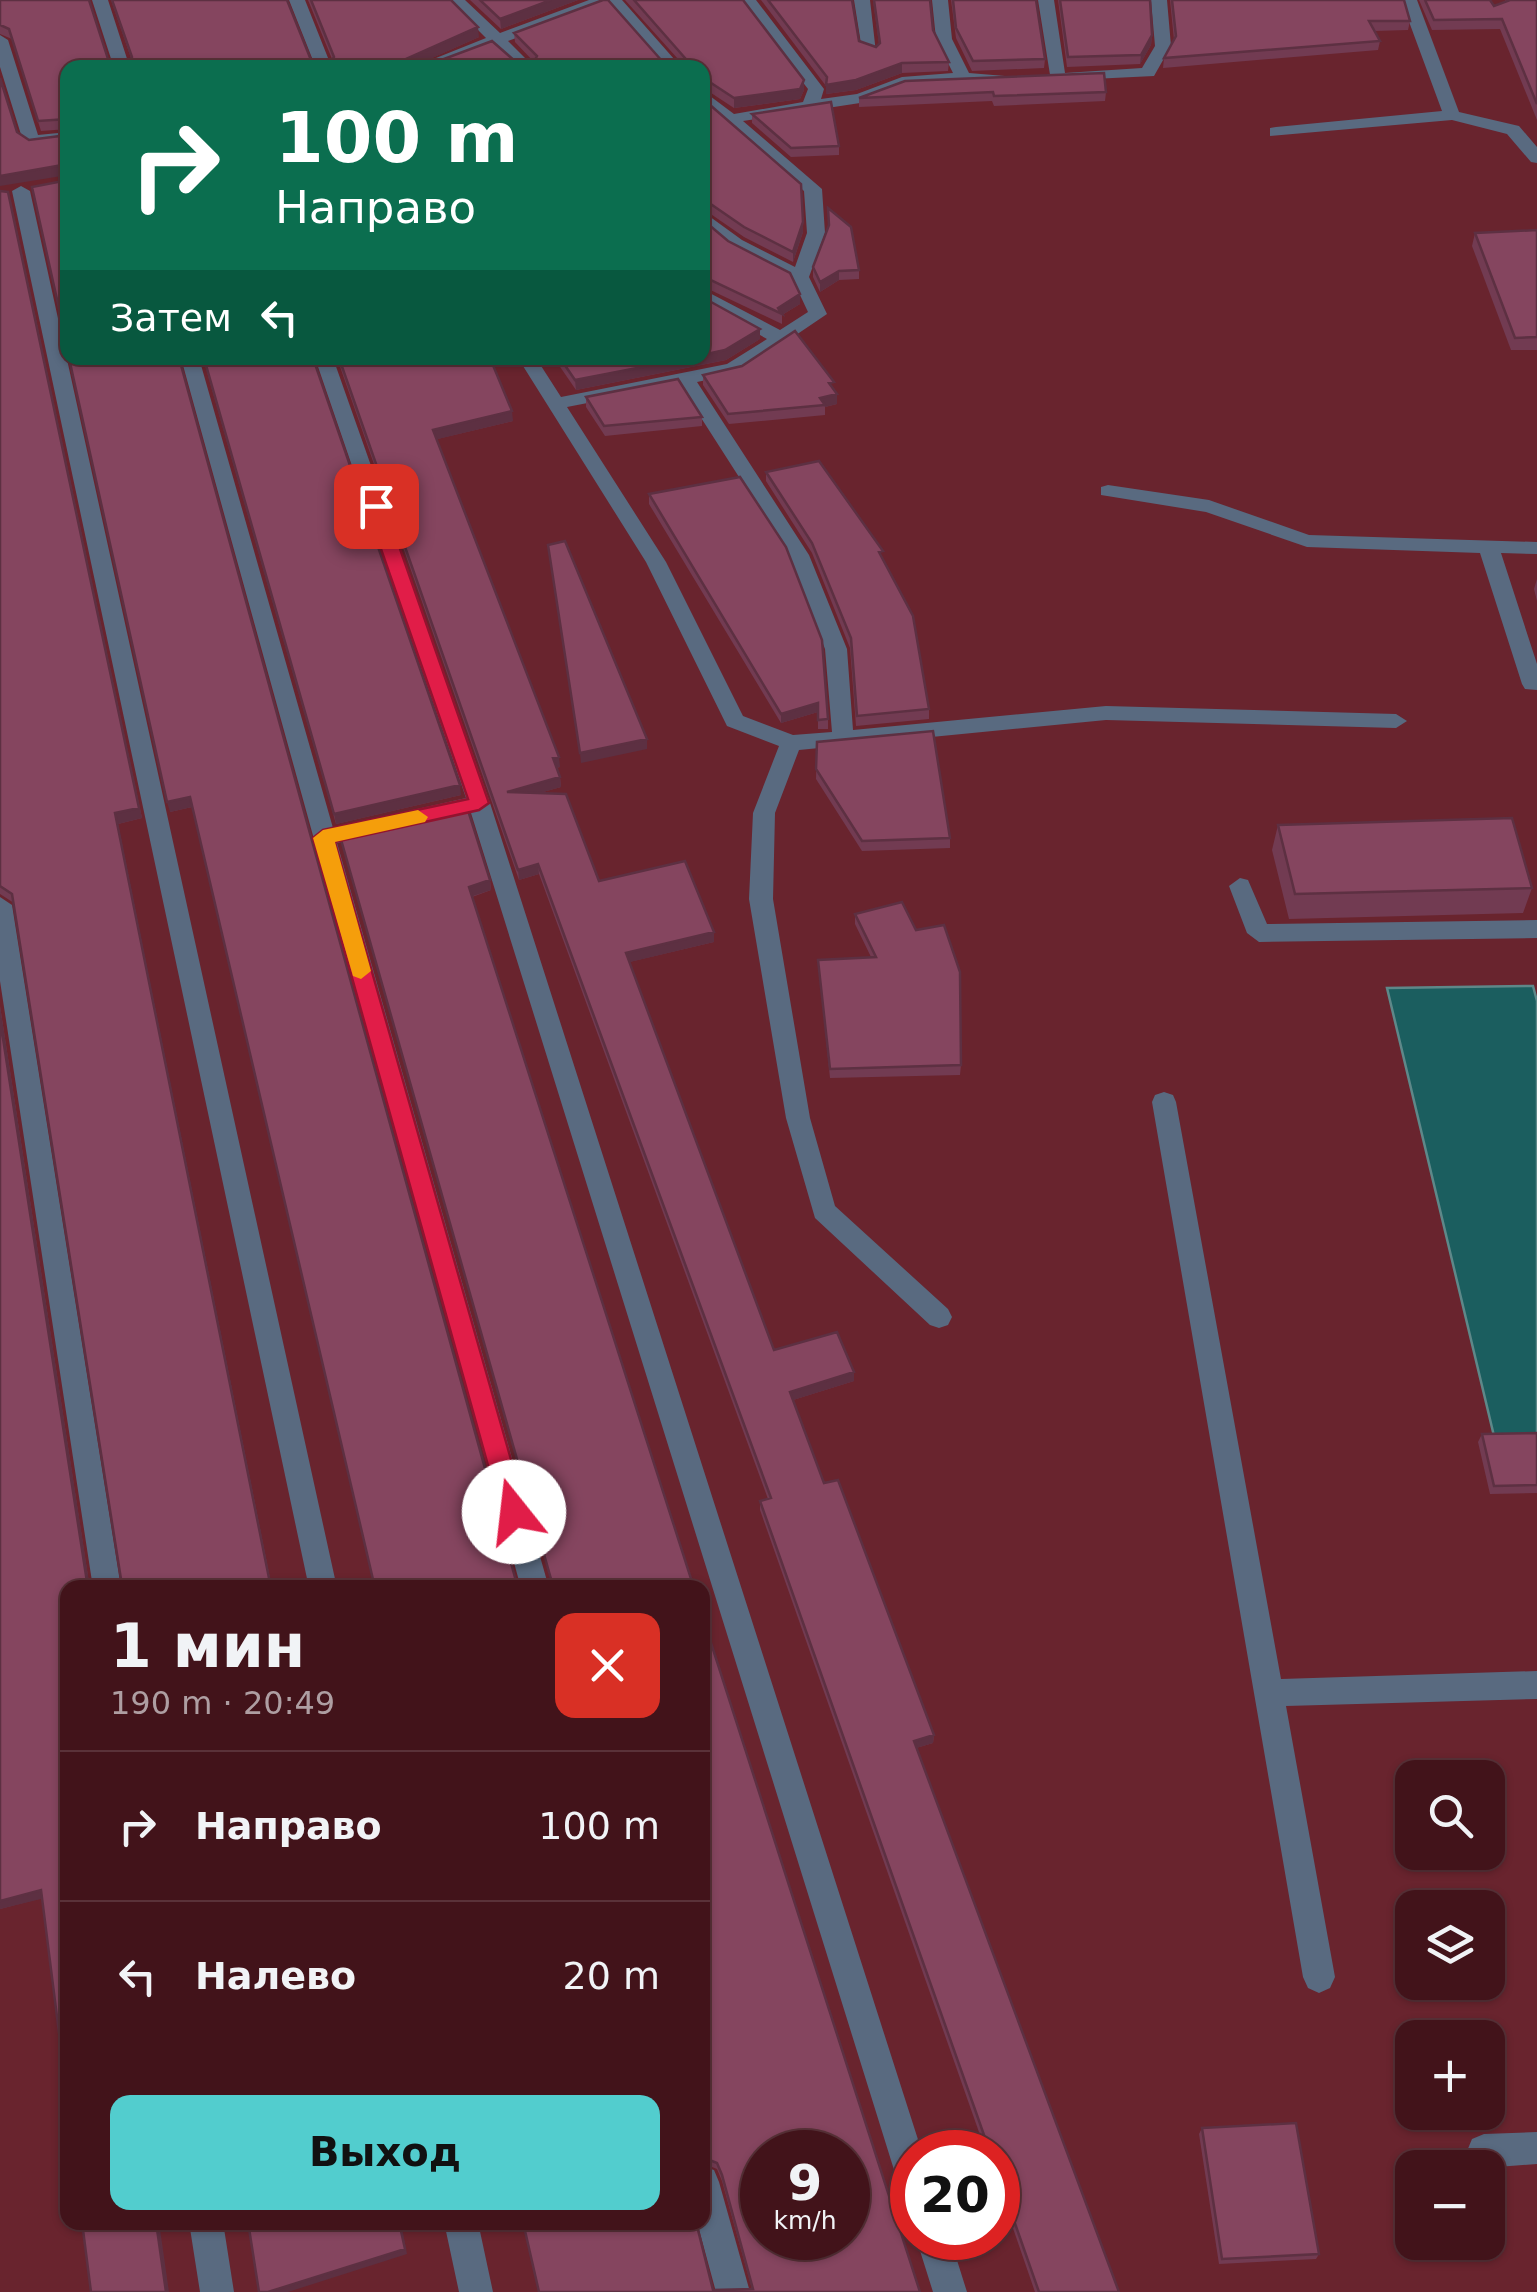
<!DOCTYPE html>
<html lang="ru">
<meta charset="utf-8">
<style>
:root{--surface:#42131a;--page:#4c2027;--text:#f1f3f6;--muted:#ae9ea2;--line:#5a3239;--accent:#52cdce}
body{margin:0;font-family:"DejaVu Sans",sans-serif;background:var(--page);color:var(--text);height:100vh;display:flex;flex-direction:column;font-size:38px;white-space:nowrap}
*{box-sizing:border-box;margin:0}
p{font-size:32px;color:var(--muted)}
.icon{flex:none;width:55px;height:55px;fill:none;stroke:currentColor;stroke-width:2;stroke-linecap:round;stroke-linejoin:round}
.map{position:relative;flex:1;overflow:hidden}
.details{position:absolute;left:60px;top:1580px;width:650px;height:650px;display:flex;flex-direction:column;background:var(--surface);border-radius:20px;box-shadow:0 2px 8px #0004,0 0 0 2px var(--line)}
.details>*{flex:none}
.hud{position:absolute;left:60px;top:60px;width:650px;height:305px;border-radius:20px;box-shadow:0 2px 8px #0004,0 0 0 2px var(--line);background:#0b6e4f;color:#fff;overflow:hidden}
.fabs{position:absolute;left:1395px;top:1760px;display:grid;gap:20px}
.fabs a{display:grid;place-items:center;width:110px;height:110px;border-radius:20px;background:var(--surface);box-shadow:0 2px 8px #0004,0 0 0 2px var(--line);font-size:50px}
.speed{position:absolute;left:740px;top:2130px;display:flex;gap:20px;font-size:50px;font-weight:700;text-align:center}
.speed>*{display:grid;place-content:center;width:130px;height:130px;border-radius:50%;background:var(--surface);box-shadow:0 2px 8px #0004,0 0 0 2px var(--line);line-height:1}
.speed small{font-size:25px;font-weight:400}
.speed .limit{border:15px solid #d22;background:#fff;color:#111}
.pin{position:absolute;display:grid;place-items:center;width:85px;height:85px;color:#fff;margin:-42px;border-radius:20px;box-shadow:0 5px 15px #0006}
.me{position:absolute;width:110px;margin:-55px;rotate:344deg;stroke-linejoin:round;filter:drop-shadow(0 0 8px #0008)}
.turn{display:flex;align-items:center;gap:35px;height:210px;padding:0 50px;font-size:45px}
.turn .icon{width:130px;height:130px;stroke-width:2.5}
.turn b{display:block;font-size:70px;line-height:85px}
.then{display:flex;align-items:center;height:95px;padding:0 50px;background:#0003;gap:20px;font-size:38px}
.round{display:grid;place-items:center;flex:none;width:105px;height:105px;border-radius:20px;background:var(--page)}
.summary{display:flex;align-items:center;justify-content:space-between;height:170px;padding:0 50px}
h1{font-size:60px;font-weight:600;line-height:75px}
.cta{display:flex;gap:20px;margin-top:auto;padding:20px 50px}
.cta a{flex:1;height:115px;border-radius:20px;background:var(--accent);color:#111;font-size:40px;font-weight:600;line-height:115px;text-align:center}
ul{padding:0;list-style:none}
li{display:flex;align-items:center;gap:30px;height:150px;padding:0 50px;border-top:2px solid var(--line)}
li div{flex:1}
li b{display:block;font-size:38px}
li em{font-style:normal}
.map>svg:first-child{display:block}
.built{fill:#69242e;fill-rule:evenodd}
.water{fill:#1b5e5f;stroke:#5e8889;stroke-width:2.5}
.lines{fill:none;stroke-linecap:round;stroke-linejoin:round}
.service{fill:#596a80;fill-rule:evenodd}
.wall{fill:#723b52}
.shaded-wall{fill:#5d3042}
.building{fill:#85455f;stroke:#5d3042;stroke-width:2.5;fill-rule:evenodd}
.route{fill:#e11d48;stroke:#92132f;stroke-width:2.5}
.slow{fill:#f59e0b}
</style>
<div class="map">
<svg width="1537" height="2292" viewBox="0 0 1537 2292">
<rect width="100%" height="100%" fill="#581922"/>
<path class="built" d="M0 0H1537V2292H0ZM68 68H702V358H68ZM68 1588H702V2222H68ZM1412 1778H1488V1852H1412ZM1412 1908H1488V1982H1412ZM1412 2038H1488V2112H1412ZM762 2152H848V2238H762ZM912 2152H998V2238H912ZM1412 2168H1488V2242H1412Z"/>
<path class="water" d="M1533 986 1537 1001V1435L1494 1436 1387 988Z"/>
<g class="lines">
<path class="service" d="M92 0H108L130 68H114Z
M289 0H305L332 68H316Z
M448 0H465L500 33 589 0H622L682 68H665L608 4 508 41 535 68H517L494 46 436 68H411L486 38Z
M740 0H756L824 89 821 99 857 94 902 77 953 73 936 39 932 0H948L952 39 969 73 1005 76 1013 81 1005 86 963 82 905 87 860 103 743 121 822 189 825 233 809 277 827 314 740 373 697 382 809 555 847 649 853 730 1106 706 1396 714 1407 721 1396 728 1106 720 799 750 775 813 773 899 810 1118 835 1206 948 1309 952 1317 948 1325 939 1328 930 1325 815 1218 786 1118 749 899 753 813 779 746 727 726 646 562 518 358H536L561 397 727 364 767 339 702 302V289L780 330 808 312 793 280 730 248 702 225V211L742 240 795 267 807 233 804 191 702 104V90L734 114 803 102 808 89ZM680 385 789 555 825 649 832 732 793 735 743 716 666 562 567 407Z
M854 0H870L876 53 862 50Z
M1038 0H1054L1065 73 1142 68 1155 46 1151 0H1167L1171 46 1154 76 1051 81Z
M1401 0H1417L1459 112 1519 126 1537 147V163L1531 162 1507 134 1452 120 1270 136V128L1276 127 1442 111Z
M0 35 8 40 38 135 68 132V142L31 146 23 141 0 67Z
M21 186 30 191 337 1588H309L12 191Z
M181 358H199L333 828 466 798 315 358H333L490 803 922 2152H912V2190L900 2185 895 2173 471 813 337 843 549 1588H521Z
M1108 485 1209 500 1309 535 1537 542V554L1501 553 1537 664V690L1525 689 1522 684 1480 553 1307 547 1206 512 1101 495V487Z
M1240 878 1248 880 1267 924 1537 920V938L1259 942 1247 933 1229 886Z
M0 897 12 905 121 1588H93L0 981Z
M1164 1092 1173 1095 1176 1102 1281 1679 1537 1671V1699L1286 1706 1335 1977 1330 1988 1319 1993 1308 1988 1303 1977 1152 1102 1155 1095Z
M1537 2132V2164L1484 2168 1472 2163 1467 2151 1472 2139 1484 2134Z
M702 2166 714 2170 719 2182 750 2292H716L697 2222H702Z
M189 2222H223L234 2292H200Z
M444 2222H478L493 2292H459Z
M916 2238H950L967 2292H933Z"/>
</g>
<path class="wall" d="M0 0 108 59 128 62 131 58 111 0H287L311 60 331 62 332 59 308 0H451L479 37 425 61 516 62H534L515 42 514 33 662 61 678 59 625 0H743L804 90 800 99 734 108 702 87V68H68V129L41 131 12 39 0 34Z
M470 0H578L501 29Z
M761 0H852L859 41 876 47 879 44 873 0H930L933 30 949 62 948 71 902 73 856 90 826 94V86Z
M951 0H1036L1045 59 1044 68 972 71 956 38Z
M1058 0H1150L1152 35 1151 45 1140 64 1067 67Z
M1170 0H1404L1410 21 1408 30 1374 31 1380 41 1378 50 1163 68 1164 58 1174 40Z
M1419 0H1490L1494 6 1506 2 1505 0H1537V120L1500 29 1432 30Z
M905 81 1106 92 1105 101 994 106 992 101 859 107V98Z
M702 98 803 222V232L793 262 744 237 702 208Z
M752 114 839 146V155L791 157 752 123Z
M0 191 11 202 142 818 118 824 272 1588H68L42 1898 0 1909V1006L89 1583H117L121 1579 14 903 0 894Z
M702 219 728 241 800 294V304L782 315V324L702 286Z
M1537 230V350H1511L1472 246 1475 233Z
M813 267 859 270V279L839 280 820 292 813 277Z
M760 339 726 360 576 390 554 358H702Z
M179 358 516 1581 548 1583 551 1580 340 836 490 880 491 890 472 897 694 1588H375L192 807 170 812Z
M203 358 461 795 336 824Z
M337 358H490L513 421 437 439 560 767 556 768 560 777 561 787 539 793 599 881 714 932V942L629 962 774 1350 854 1372V1381L793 1400 824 1483 934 1735 933 1743 916 1748 1119 2292H1035L998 2185V2152H986L760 1510V1501L768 1499 539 874 519 880Z
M703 375 834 389 837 394V404L825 407V415L729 424 703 385Z
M586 397 702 417V426L605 436 586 407Z
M766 472 883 560 929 709V719L856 726 850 648 812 553 766 481Z
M649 494 828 719V729H818V712L781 723 649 504Z
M1537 579V601L1534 589Z
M817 742 950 838V848L862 851 816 779Z
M1278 825 1532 888 1523 913 1289 919 1272 850Z
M855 914 961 1065 960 1075 830 1078 818 960 871 957 855 924Z
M1537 1433V1493L1490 1494 1478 1442 1482 1434Z
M702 1615 920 2292H539L752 2289 722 2181 717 2169 702 2163Z
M1202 2128 1319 2254 1316 2259 1219 2264 1199 2134Z"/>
<path class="shaded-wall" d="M551 0H578L501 29 500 19Z
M478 27 479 37 410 68 406 59Z
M1152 35 1151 45 1140 64 1141 55Z
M902 63V73L856 90 826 94V85Z
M804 80V90L800 99 734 108V98Z
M68 164V175L0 186V176Z
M11 202 142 818 118 824 272 1588 115 813Z
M803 222V232L793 262V252Z
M839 271V280L820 292V282Z
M800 294V304L782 315 778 308Z
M760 329V339L726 360 576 390 575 380 689 358H702V355Z
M837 394V404L825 407 820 398Z
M512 411 513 421 434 440 433 430Z
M818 703V712L781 723V714Z
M647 739V749L581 763 580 753Z
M559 757 560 767 554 768 553 758Z
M560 777 561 787 508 802 507 792Z
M460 785 461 795 336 824 334 814Z
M190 797 192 807 170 812 167 802Z
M538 864 539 874 519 880 518 870Z
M490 880 491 890 470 897 469 887Z
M714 932V942L626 963V953Z
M0 1006 90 1588 87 1582 0 1019Z
M854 1372V1381L790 1401V1392Z
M934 1735 933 1743 913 1749 914 1741Z
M41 1890 45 1898 0 1909V1901Z
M156 2222H159L169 2292H166Z
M401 2222 407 2254 288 2292H268Z"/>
<path class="building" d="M0 0H89L108 59 128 62 132 57 112 0H287L311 60 331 62 334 57 311 0H451L478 27 406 59 436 62 492 41 516 62H534L537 56 514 33 603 0H608L662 61 685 58 634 0H743L804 80 800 89 734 98 702 77V68H68V119L38 121 9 29 0 25Z
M480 0H551L500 19Z
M768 0H852L859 41 876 47 880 43 874 0H930L933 30 949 62 902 63 856 80 826 85 827 77Z
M953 0H1036L1045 59 973 61 956 28Z
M1060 0H1150L1152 35 1141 55 1068 57Z
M1172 0H1404L1410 21H1369L1380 41 1164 58 1176 36Z
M1425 0H1490L1494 6 1510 0H1537V104L1502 19 1434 20Z
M1104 73 1106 92 994 96 993 92 859 98 905 81Z
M0 78 17 132 29 140 68 135V164L0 176Z
M702 98 801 184 803 222 793 252 744 227 702 198Z
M831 102 839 146 791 148 752 114Z
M68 180V349L32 187Z
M0 191 8 192 139 808 115 813 271 1588H68V2104L41 1890 0 1901V1019L87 1582 117 1583 121 1579 12 894 0 886Z
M828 208 851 227 859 270 839 271 820 282 813 267 829 225Z
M702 219 728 241 790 273 800 294 778 308 782 314 702 276Z
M1537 230V337L1515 338 1475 233Z
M702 297 760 329 725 350 702 355Z
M795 331 834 382 829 383 837 394 820 398 825 405 728 414 703 375 742 366Z
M69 358H179L516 1581 548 1583 551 1579 340 836 467 807 490 880 469 887 694 1588H375L190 797 167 802Z
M204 358H313L460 785 334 814Z
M339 358H490L512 411 433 430 559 757 553 758 560 777 507 792 566 794 599 881 685 861 714 932 626 953 774 1350 837 1332 854 1372 790 1392 824 1483 838 1480 934 1735 914 1741 1119 2292H1039L998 2175V2152H990L760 1501 771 1498 538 864 518 870Z
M560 358H689L575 380Z
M678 379 702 417 604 426 586 397Z
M819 461 883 551 879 552 913 616 929 709 857 716 851 638 812 543 766 472Z
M740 477 786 547 822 640 828 719 818 720V703L781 714 649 494Z
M565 541 647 739 580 753 548 545Z
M933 731 950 838 862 841 816 769 817 742Z
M1512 818 1532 888 1295 894 1278 825Z
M902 902 916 930 944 925 960 972 961 1065 830 1069 818 960 876 957 855 914Z
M1537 1433V1485L1494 1486 1482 1434Z
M702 1615 920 2292H539L523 2222H696L713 2290 753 2289 722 2175 717 2163 702 2157ZM762 2152H848V2238H762Z
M1296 2123 1319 2254 1222 2259 1202 2128Z
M82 2222H156L166 2292H91Z
M248 2222H399L405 2249 268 2292H259Z"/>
<path class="route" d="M376 500 385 506 489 803 479 810 335 842 526 1512 514 1524 501 1512 313 838 323 830 468 799 366 506Z"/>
<path class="slow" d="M418 810 428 817 425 822 335 842 371 971 361 979 353 976 313 838 323 830Z"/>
</svg>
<div class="fabs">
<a><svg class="icon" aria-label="search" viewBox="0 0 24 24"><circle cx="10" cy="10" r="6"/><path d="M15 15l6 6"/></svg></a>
<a><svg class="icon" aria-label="layers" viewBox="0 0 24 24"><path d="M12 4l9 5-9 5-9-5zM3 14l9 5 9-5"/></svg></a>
<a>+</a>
<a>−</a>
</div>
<div class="speed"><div>9<small>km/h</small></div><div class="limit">20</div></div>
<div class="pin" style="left:376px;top:506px;background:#d93025"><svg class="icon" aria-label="arrive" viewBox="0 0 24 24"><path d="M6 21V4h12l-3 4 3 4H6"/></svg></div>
<svg class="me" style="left:514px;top:1512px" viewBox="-20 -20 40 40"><circle r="19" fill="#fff"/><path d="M0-13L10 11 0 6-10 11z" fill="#e11d48"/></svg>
<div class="hud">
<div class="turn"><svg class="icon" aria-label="right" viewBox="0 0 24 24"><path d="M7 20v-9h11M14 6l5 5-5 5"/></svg><div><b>100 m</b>Направо</div></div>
<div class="then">Затем<svg class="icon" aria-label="left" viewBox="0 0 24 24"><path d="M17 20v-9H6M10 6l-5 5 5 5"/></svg></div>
</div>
<section class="details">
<div class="summary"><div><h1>1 мин</h1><p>190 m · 20:49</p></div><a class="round" style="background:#d93025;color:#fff"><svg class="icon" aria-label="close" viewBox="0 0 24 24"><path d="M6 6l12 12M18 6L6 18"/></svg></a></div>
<ul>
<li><svg class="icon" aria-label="right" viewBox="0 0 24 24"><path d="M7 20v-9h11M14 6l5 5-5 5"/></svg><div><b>Направо</b></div><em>100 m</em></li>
<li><svg class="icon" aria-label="left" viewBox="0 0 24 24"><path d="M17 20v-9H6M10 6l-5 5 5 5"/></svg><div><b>Налево</b></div><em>20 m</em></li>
</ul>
<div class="cta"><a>Выход</a></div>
</section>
</div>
